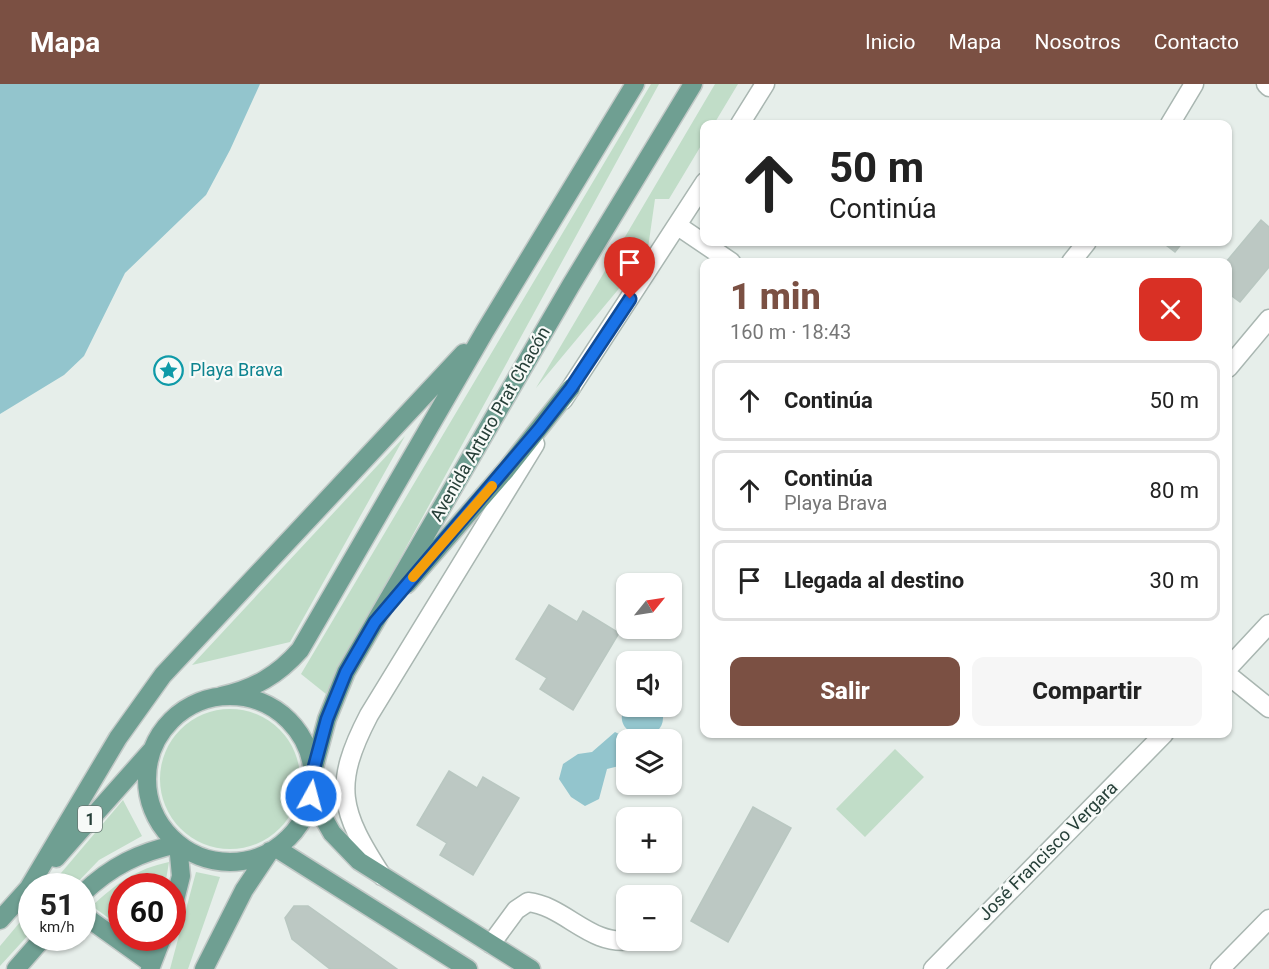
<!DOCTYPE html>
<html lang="es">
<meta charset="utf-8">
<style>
:root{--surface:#fff;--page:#f6f6f6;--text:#222;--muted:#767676;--line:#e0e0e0;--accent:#7b5043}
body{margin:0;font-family:Roboto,sans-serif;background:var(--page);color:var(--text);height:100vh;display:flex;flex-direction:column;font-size:22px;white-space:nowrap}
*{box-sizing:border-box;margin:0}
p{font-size:20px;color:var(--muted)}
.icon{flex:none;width:33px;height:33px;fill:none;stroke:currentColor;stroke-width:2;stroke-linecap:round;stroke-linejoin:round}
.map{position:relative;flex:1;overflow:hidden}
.side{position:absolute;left:700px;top:174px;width:532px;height:480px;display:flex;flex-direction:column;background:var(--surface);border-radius:12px;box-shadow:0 2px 4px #0004}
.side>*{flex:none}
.hud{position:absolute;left:700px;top:36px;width:532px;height:126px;border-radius:12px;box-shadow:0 2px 4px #0004;background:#fff;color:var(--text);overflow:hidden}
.needle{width:39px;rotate:60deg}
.buttons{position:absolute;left:616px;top:489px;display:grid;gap:12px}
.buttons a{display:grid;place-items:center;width:66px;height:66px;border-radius:12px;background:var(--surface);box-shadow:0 2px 4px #0004;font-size:30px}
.speed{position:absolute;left:18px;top:789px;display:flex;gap:12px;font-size:30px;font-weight:700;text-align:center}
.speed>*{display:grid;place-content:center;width:78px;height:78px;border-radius:50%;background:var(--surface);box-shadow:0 2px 4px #0004;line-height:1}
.speed small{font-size:15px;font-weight:400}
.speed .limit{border:9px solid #d22;background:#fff;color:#111}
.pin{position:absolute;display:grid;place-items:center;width:51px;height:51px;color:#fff;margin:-62px -26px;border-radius:50% 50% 50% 0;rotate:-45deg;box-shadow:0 0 6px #0007}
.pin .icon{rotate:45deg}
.me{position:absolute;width:66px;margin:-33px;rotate:7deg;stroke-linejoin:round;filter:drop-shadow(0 0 4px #0008)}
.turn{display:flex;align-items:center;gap:21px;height:126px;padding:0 30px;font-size:27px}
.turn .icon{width:78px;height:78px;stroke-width:2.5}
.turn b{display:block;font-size:42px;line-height:51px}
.round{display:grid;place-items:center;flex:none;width:63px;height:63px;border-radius:12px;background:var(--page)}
.headline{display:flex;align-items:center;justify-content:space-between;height:102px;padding:0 30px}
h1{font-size:36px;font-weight:800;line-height:45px;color:var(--accent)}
.cta{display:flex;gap:12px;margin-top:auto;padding:12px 30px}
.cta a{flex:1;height:69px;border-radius:12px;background:var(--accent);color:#fff;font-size:24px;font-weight:800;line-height:69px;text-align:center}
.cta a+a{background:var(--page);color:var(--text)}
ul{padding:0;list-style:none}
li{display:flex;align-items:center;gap:18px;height:81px;margin:0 12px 9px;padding:0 18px;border:3px solid var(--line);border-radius:12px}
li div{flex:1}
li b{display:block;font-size:22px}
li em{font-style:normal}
header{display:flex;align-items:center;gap:36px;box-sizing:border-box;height:84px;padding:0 30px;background:var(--accent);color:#fff}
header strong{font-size:28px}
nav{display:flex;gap:33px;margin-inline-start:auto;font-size:21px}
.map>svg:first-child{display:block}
.green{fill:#c1ddc8}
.water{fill:#93c5cd}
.building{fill:#bcc8c3;stroke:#b9c7c1;stroke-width:1.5}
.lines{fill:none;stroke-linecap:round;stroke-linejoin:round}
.minor-casing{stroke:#a9b6b1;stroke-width:21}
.major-casing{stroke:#c2c9c7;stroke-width:21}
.minor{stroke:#fff;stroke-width:18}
.major{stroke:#6f9f92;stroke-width:18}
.route-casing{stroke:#114b97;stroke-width:15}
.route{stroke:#1a73e8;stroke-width:10}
.slow{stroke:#f59e0b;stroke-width:10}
.labels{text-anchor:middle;stroke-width:4.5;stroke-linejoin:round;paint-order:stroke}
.shield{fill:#f7faf8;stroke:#657772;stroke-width:1.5}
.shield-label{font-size:16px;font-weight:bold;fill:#263f38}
.culture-label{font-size:18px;fill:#0d838f;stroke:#f7faf8;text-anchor:start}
.street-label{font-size:18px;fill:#263f38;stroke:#f7faf8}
</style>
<header>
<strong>Mapa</strong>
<nav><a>Inicio</a><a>Mapa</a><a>Nosotros</a><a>Contacto</a></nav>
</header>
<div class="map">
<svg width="1269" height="885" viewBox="0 0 1269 885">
<rect width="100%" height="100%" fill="#e6eeea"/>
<path class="green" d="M651 0H659L326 610 301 590Z
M715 0H738L714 40H705V55L669 115H655L647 171 536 304Z
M405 352 290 558 192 581Z
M160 695a70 70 0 1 1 140 0a70 70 0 1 1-140 0Z
M895 665 924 693 865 753 836 725Z
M123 716 142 752 99 776 74 802H50Z
M169 778 165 802H122L121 843 92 822C117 799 136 785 169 778Z
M196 788 220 793 188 885H170Z
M31 825V848L0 882V862Z"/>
<path class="water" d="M0 0H260L230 66 206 111 125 189 84 272 64 291 0 330Z
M627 619V622L661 623C676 666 602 656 627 619Z
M615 648 629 655 627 656V680L607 685 599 715 585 722 571 713 559 695 563 680 578 670 592 668Z"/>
<path class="building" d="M1261 136 1269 143V183L1240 218 1228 209V178H1226Z
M1162 158H1183L1175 168Z
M549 521 577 538 583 527 619 549 573 626 540 605 547 594 516 575Z
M449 687 477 704 483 693 519 714 473 791 440 771 447 759 417 741Z
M753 723 791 744 728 858 691 837Z
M294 822H308L397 885H330L292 855 285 834Z"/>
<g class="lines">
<defs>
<path id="minor" d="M1266 0 1269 3
M740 40 765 0
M1170 40 1194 0
M678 142 731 178
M1071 178 1087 158
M1228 284 1269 235
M563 316 705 98
M1228 584 1269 540
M1228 591 1269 624
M382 792C340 727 332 702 369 631L535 360
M491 860 516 826 528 818C565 822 591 863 631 856
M933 885 1164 650
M1220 885 1269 835"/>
<path id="major" d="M407 500 506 386 571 304
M221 612C254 605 278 591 300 566L485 247 635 0
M147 695a83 83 0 1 1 166 0a83 83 0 1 1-166 0Z
M312 691 327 635 346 588 571 201 693 0
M311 712 332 749 359 777 531 885
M276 764 468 885
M56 774 151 667
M28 805 118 654 163 591 464 269
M82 810C111 782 140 768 178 760L181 792 172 828
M82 830 152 880
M0 836 35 797
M16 885 43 854
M150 885 162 854
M204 885 244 806 270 767"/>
</defs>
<use href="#minor" class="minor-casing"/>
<use href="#major" class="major-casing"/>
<use href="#minor" class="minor"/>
<use href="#major" class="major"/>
</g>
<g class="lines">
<defs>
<path id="route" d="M311 712 312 691 327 635 346 588 375 538 539 345 571 304 630 215"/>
</defs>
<use href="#route" class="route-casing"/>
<use href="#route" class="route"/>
<path class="slow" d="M413 493 492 402"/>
</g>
<defs>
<symbol id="sight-ring" viewBox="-11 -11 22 22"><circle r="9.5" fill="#f7faf8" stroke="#0f9aa8" stroke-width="1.5"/><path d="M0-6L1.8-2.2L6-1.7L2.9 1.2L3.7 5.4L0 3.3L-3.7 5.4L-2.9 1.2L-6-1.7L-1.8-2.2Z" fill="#0f9aa8"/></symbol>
</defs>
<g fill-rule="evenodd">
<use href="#sight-ring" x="152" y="270" width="33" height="33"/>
</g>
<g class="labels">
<rect class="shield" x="78" y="722" width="24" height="26" rx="4.5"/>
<g class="shield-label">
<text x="90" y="741">1</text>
</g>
<g class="culture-label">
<text x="190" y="292">Playa Brava</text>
</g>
<g class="street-label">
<text transform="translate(490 340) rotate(-60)" y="6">Avenida Arturo Prat Chacón</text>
<text transform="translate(1048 767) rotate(-45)" y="6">José Francisco Vergara</text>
</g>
</g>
</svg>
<div class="buttons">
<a><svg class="needle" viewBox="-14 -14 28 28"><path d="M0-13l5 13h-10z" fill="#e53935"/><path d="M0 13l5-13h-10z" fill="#767676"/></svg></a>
<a><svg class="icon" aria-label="sound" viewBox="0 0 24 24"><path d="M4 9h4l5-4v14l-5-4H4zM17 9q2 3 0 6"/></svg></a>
<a><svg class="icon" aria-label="layers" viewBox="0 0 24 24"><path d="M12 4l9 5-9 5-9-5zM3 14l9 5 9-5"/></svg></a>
<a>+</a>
<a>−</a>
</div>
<div class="speed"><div>51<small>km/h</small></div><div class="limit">60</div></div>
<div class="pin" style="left:630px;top:215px;background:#d93025"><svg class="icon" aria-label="arrive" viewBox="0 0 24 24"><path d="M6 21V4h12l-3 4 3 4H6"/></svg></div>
<svg class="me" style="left:311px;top:712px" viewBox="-20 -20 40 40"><circle r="17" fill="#1a73e8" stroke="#fff" stroke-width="3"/><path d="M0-11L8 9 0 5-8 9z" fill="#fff"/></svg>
<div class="hud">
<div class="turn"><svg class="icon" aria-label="ahead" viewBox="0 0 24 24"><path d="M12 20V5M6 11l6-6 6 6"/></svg><div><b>50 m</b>Continúa</div></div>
</div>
<section class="side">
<div class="headline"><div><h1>1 min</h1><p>160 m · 18:43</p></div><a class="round" style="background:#d93025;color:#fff"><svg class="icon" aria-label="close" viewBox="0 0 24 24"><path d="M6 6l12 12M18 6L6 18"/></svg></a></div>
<ul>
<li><svg class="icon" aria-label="ahead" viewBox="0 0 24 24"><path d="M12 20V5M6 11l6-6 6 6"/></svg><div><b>Continúa</b></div><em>50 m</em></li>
<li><svg class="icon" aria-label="ahead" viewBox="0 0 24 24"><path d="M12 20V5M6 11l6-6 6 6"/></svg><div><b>Continúa</b><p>Playa Brava</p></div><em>80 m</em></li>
<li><svg class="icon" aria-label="arrive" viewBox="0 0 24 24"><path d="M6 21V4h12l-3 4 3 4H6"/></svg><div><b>Llegada al destino</b></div><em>30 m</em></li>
</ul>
<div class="cta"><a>Salir</a><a>Compartir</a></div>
</section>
</div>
